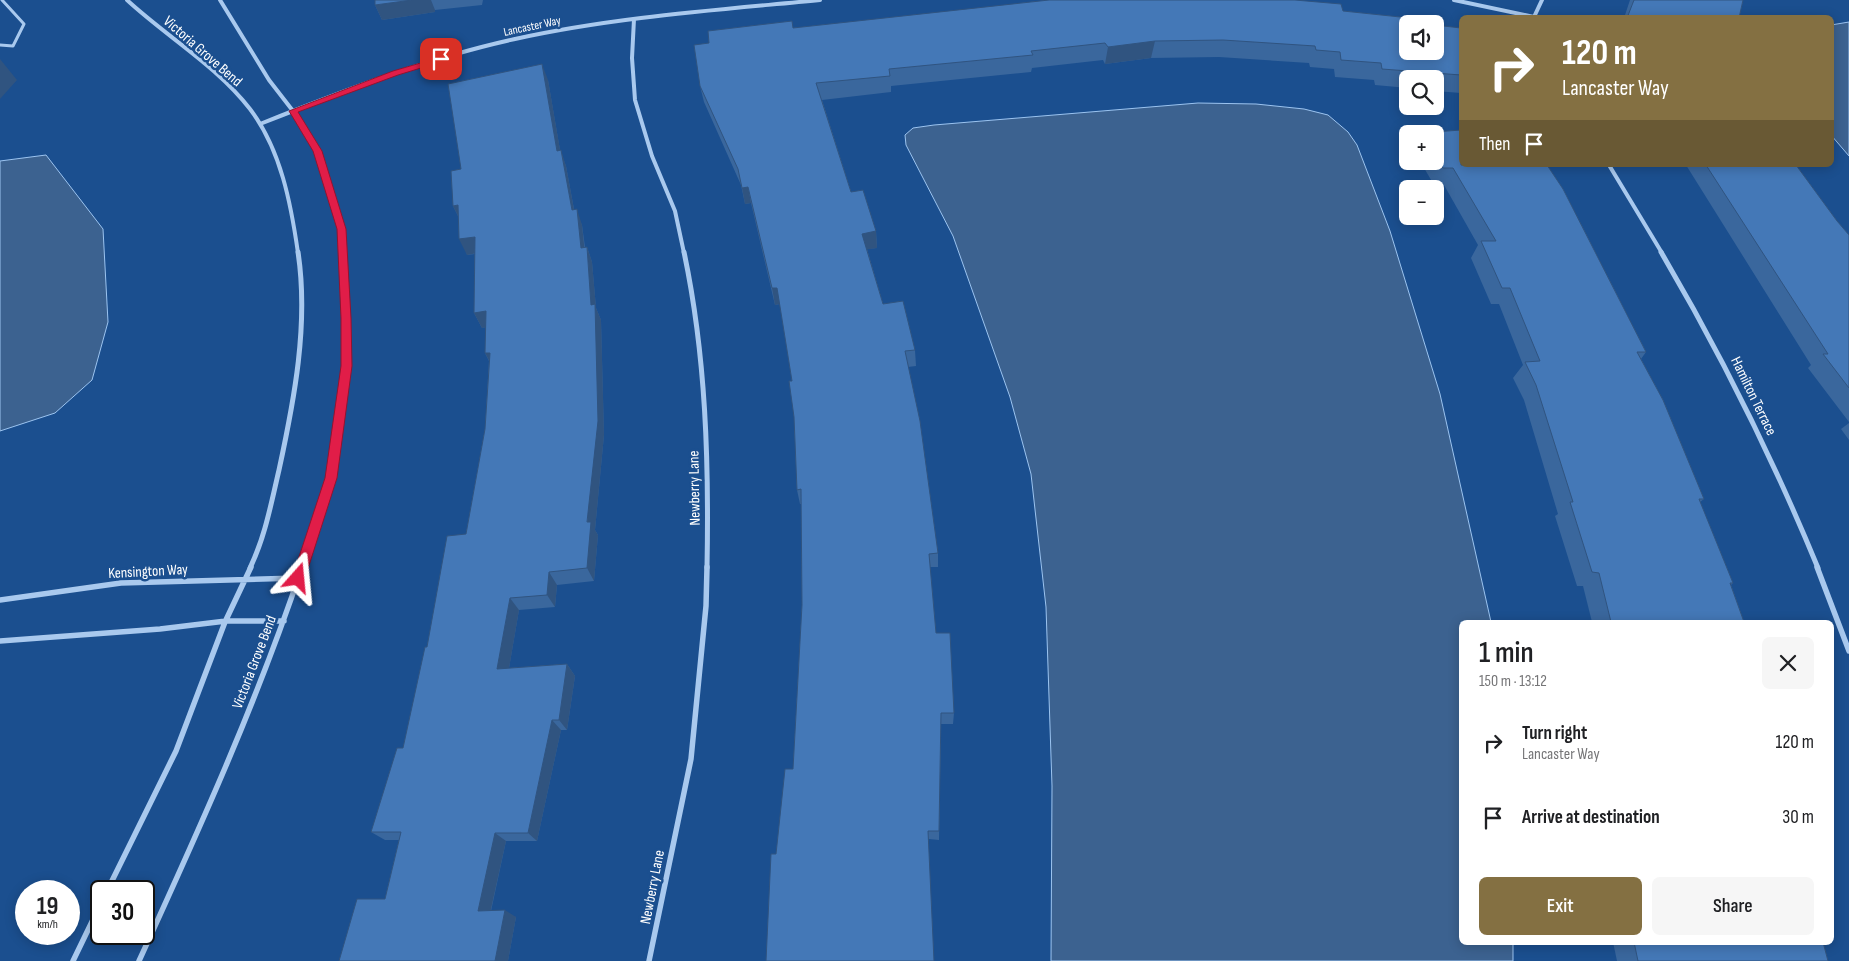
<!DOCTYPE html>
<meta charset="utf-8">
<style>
:root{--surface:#fff;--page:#f6f6f6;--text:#202124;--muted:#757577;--accent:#847042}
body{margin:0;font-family:"Sofia Sans Condensed",sans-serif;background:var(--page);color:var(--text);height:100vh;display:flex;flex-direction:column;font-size:19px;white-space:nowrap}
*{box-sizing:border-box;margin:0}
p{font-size:16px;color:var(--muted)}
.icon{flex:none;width:28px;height:28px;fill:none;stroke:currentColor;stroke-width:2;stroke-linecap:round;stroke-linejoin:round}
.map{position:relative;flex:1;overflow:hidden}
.panel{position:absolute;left:1459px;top:620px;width:375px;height:325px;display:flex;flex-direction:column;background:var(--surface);border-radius:8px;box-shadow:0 2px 12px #0003}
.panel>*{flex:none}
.hud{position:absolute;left:1459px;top:15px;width:375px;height:152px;border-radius:8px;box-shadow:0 2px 12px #0003;background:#847042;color:#fff;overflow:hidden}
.buttons{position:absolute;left:1399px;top:15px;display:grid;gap:10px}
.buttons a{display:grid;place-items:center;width:45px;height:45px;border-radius:8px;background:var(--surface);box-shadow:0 2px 12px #0003;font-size:25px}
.speed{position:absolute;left:15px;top:880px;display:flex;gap:10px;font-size:25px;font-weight:700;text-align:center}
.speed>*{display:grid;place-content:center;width:65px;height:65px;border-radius:50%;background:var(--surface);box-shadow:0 2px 12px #0003;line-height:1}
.speed small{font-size:12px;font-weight:400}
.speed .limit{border:2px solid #111;border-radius:8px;background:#fff;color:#111}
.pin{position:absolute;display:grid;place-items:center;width:42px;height:42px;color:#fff;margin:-21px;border-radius:10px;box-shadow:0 2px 8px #0006}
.me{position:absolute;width:55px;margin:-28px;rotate:18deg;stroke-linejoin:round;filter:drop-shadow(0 0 4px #0008)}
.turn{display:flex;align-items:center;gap:18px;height:105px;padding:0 20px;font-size:22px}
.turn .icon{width:65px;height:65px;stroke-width:2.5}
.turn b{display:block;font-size:35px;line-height:42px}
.then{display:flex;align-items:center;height:48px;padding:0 20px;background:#0003;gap:10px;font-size:19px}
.round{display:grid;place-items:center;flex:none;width:52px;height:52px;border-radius:8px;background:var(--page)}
.overview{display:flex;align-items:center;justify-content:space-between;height:85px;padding:0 20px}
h1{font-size:30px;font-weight:600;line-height:38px}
.button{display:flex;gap:10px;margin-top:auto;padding:10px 20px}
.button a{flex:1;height:58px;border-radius:8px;background:var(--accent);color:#fff;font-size:20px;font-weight:600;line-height:58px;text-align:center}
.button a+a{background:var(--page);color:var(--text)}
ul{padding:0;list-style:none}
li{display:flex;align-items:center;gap:15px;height:75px;padding:0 20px}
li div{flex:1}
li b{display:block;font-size:19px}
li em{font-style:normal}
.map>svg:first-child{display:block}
.water{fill:#3c6290;stroke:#9cc4f0}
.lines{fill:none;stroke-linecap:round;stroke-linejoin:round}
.service{stroke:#a9c9ee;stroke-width:3}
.minor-far2{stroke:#a9c9ee;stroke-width:4}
.minor-far1{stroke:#a9c9ee;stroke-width:5}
.minor{stroke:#a9c9ee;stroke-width:5.5}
.wall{fill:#3a679d}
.shaded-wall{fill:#305480}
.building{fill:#4478b7;stroke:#305480}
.route{fill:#e11d48;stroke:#92132f}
.labels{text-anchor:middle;stroke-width:5;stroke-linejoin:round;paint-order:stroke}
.far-street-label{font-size:12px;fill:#fff;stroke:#1b4f8f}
.street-label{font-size:15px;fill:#fff;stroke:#1b4f8f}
</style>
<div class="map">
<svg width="1849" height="961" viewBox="0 0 1849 961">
<rect width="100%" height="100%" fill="#1b4f8f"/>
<path class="water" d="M1849 22V156L1831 135V25Z
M1198 103 1256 104 1304 109 1328 115 1348 132 1357 145 1390 231 1440 394 1491 622H1461V942L1513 943V961H1051L1052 786 1046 607 1031 474 1010 397 953 236 906 145 905 135 913 128 934 125Z
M46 155 103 229 108 322 92 380 55 413 0 431V161Z"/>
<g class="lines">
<path class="service" d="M0 45 13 46 24 24 2 0"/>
<path class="minor-far2" d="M127 0C167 37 217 66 250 109 281 150 291 204 298 253
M220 0 269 80 293 111 318 151 341 229 342 253
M1454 0 1534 17
M1534 17 1542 0
M634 19 632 58 635 100 652 156 675 211 684 253
M260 124C343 91 428 58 515 39 615 17 718 10 820 0
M1609 165 1662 253"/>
<path class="minor-far1" d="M684 252C706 356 709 462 707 568
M1661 252C1721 354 1773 459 1818 568
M250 568C265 537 271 504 279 470 294 401 309 324 298 252
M301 568 331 478 347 366 342 252"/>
<path class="minor" d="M1817 567 1849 651
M0 600 121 583 298 578
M0 641 160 629 226 621H284
M107 891 176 751 225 622 251 567
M73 961 101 903
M139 961C198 832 257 702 302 567
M649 961 691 759 706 606 707 567"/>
</g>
<path class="wall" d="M375 0H483L482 5 435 10V12L382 20 375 5Z
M1630 0H1743L1739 18H1624Z
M1073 1 1343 11 1429 20 1428 24H1408L1461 28V93L1435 91V79H1408V88L1375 85 1374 80 1335 77 1334 69 1310 67 1309 63 1219 57 1151 58 1105 64 1103 60 1032 68 1031 72 891 86V92L822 100 851 192 876 231 877 248 867 249 883 304 915 350 916 366 908 367 938 553V567H930L936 633 954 713 953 724H941L939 840 929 839 776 854 793 769 802 605 801 504H800L797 490 794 417 792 381 780 304 775 305 751 203 745 204 741 185 704 102 700 86 709 43 793 28Z
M548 80 560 150 566 166 574 209 582 225 585 247H587L592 262 596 308 601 320 604 435 595 530 598 535 594 581 557 585 555 607 519 610 509 668 567 664 575 676 567 730H561L537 841H506L491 911 516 917 508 961H339L385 899 399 840H385L371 832 403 748 427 647 466 534 485 429 489 361 485 353 486 327 482 328 474 313 475 254 467 255 458 216 453 206Z
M1461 130V165H1547L1563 189 1646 352 1641 359 1663 400 1704 499 1700 502 1733 583 1731 585 1744 622H1592L1583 586H1577L1555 516 1558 514 1524 400 1513 378 1523 365 1499 304H1491L1471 258 1478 245 1444 185H1434L1420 161H1435V134H1421V133Z
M1686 165H1796L1837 221 1849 235V422L1808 368 1811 365Z
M1849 423V440L1841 429Z
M1613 942H1823L1828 961H1617Z"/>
<path class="shaded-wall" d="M412 0H431L435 10V12L382 20 375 5Z
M1155 41 1151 58 1105 64 1108 47Z
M0 59 17 80 0 99Z
M542 64 548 80 563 167 557 151Z
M561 150 566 166 577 226 572 210Z
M748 187 751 203 745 204 742 188Z
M458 205 461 222 453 206Z
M577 209 582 225 586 263 581 248Z
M876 231 877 248 863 250 862 234Z
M475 237 482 252 467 255 459 239Z
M587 247 592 262 596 308 601 320 604 435 595 530 598 535 594 581 587 568 591 305Z
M772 288H777L780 304 775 305Z
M486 311 494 326 482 328 474 313Z
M485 353H490L493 368Z
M549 572 557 585 555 607 547 595Z
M510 598 519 610 507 680 497 669Z
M567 664 575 676 567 730 559 720Z
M552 720 561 730 537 841 528 833Z
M495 833 506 841 489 918 478 911Z
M505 910 516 917 508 961H495Z"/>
<path class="building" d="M375 0H412L375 5Z
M1049 0H1295L1341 4 1343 11 1429 20 1426 24H1408V51H1435V25L1461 28V75L1382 69 1381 63 1341 60 1340 52 1316 50 1315 46 1223 40 1155 41 1108 47 1105 43 1031 51 1033 55 889 69 890 76 816 83 851 192 863 190 876 231 862 234 883 304 903 301 915 350 905 351 920 421 938 553 929 554 936 633H950L954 713H941L939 831H928L934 961H766L771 854H776L785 769H793L802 605 801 489 797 490 794 417 789 381H792L777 288H772L748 187 742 188 738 169 700 86 694 45 709 43 708 31 792 21 793 28Z
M1634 0H1743L1739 18H1627Z
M542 64 557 151 561 150 572 210 577 209 581 248 587 247 591 305 595 304 598 421 587 522H591L587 568 549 572 547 595 510 598 497 669 567 664 559 720H552L528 833H495L478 911 505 910 495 961H339L357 899H385L401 832H371L397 748H403L425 647H427L447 536 466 534 485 429 490 353H485L486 311 474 313 475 237 459 239 458 205 453 206 451 171 461 169 448 84Z
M1461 130V165H1547L1563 189 1646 352H1637L1663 400 1704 499H1699L1733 583H1730L1744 622H1611L1599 573 1592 572 1570 502H1573L1536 385 1525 362 1540 361 1510 288H1502L1481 241H1496L1453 168H1443L1435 156V134H1422L1421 133Z
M1706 165H1796L1837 221 1849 235V388L1823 354H1828Z
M1634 942H1823L1828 961H1638Z"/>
<path class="route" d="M441 57 444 58V61L398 75 298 112 322 151 346 229 351 318 352 366 337 478 305 578 298 584 292 578 325 478 341 366V318L337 229 313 151 289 111 393 71Z"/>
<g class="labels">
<g class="far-street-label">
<text transform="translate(532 26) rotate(-12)" y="4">Lancaster Way</text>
</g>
<g class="street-label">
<text transform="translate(203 51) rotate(41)" y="5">Victoria Grove Bend</text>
<text transform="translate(1754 396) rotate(64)" y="5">Hamilton Terrace</text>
<text transform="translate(694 488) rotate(-91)" y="5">Newberry Lane</text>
<text transform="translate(148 571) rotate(-3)" y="5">Kensington Way</text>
<text transform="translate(254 662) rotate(-69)" y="5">Victoria Grove Bend</text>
<text transform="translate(652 887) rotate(-79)" y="5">Newberry Lane</text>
</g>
</g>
</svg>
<div class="buttons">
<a><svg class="icon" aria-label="sound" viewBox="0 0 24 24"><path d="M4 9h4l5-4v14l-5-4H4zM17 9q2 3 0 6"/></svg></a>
<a><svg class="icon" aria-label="search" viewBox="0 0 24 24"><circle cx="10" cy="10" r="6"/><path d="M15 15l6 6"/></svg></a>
<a>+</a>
<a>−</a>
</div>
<div class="speed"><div>19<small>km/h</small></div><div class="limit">30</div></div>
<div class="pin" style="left:441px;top:59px;background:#d93025"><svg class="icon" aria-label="arrive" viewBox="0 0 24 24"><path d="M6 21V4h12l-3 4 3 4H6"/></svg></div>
<svg class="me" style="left:298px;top:578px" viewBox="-20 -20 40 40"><path d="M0-17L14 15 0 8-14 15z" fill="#e11d48" stroke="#fff" stroke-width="4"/></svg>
<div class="hud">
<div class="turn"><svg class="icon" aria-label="right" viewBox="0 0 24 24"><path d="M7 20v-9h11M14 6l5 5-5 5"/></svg><div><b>120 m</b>Lancaster Way</div></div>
<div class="then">Then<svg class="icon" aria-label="arrive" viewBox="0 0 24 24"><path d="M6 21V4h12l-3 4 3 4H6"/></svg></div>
</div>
<section class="panel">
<div class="overview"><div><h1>1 min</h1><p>150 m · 13:12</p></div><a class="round"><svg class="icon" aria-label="close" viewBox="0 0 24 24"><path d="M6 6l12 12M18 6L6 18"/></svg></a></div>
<ul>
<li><svg class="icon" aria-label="right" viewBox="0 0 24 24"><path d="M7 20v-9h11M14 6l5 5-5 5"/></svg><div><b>Turn right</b><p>Lancaster Way</p></div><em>120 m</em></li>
<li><svg class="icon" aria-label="arrive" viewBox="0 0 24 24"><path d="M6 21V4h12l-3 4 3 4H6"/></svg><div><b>Arrive at destination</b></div><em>30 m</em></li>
</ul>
<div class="button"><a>Exit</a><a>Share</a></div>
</section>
</div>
